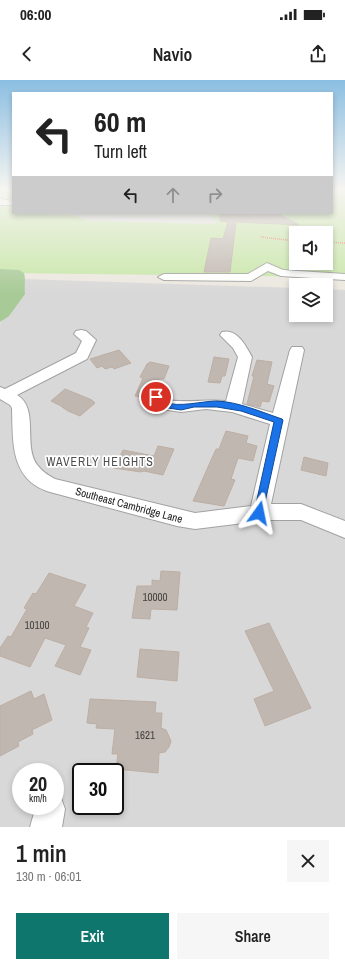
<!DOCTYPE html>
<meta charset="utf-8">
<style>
:root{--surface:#fff;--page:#f6f6f6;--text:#222;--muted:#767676;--accent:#0f766e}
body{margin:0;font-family:"Archivo Narrow",sans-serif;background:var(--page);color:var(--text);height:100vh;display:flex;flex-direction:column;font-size:15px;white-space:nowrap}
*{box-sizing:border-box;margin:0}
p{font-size:13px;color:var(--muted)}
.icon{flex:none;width:22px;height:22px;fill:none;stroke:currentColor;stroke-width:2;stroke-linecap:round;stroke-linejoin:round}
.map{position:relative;height:747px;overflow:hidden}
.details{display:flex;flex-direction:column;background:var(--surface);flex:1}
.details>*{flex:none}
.banner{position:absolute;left:12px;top:12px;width:321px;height:122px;border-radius:0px;box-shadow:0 2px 6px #0003;background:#fff;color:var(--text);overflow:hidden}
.tools{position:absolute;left:289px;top:146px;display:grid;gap:8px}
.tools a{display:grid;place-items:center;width:44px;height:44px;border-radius:0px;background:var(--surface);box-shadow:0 2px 6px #0003;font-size:20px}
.speed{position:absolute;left:12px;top:683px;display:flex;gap:8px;font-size:20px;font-weight:700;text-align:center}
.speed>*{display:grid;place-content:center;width:52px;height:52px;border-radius:50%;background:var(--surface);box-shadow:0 2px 6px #0003;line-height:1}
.speed small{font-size:10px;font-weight:400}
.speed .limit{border:2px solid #111;border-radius:6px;background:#fff;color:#111}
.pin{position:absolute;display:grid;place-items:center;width:34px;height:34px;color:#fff;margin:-17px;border:2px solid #fff;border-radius:50%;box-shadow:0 1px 4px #0007}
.me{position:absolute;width:44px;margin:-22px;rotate:12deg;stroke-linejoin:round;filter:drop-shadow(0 0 3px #0008)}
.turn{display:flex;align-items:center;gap:14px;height:84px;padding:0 16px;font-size:18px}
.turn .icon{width:52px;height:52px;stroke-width:2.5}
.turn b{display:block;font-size:28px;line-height:34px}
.lanes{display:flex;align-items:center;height:38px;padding:0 16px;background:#0003;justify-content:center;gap:20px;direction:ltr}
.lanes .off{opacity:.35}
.round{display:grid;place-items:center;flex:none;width:42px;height:42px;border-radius:0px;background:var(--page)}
.head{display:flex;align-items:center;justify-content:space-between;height:68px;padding:0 16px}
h1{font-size:24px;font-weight:600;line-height:30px}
.action{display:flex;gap:8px;margin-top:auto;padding:8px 16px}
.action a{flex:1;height:46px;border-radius:0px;background:var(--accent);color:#fff;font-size:16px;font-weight:600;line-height:46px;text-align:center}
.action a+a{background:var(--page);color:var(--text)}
.status{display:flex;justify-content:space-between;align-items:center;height:28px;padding:0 20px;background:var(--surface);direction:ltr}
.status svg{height:11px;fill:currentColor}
header{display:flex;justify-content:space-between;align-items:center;height:52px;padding:0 16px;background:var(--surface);font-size:18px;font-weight:600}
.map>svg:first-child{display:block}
.residential{fill:#d9d8d8;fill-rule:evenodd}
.grass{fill:#c7e6a7;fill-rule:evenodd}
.forest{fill:#a7ca96}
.parking{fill:#dfdfdf}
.building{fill:#c0b7b0;stroke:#bdaea3}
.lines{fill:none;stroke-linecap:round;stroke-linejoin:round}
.minor-casing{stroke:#a2a2a2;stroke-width:2}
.path{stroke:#f47469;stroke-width:1.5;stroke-dasharray:1 1;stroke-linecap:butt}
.minor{fill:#fff;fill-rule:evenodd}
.route{fill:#1a73e8;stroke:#114b97}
.labels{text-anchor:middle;stroke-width:3.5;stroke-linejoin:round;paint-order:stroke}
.street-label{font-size:11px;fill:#1b1b1b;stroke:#fff}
.near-number-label{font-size:11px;fill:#444240}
.neighbourhood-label{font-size:12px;letter-spacing:1px;fill:#4e4e4e;stroke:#fff}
</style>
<div class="status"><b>06:00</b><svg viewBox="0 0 49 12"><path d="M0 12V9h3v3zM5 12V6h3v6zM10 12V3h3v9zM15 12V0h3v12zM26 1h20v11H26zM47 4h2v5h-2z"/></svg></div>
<header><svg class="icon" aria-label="back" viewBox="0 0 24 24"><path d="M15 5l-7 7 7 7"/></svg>Navio<svg class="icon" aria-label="share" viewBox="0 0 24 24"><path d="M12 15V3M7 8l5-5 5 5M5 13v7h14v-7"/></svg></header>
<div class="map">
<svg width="345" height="747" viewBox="0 0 345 747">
<rect width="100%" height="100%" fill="#ece8e0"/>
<path class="residential" d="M24 199 296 208V235H326V209L345 210V747H0V244ZM21 692H55V726H21ZM81 692H115V726H81Z"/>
<path class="grass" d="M332 110H345V197L0 193V111H13V133H332ZM296 153H326V183H296Z"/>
<path class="forest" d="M0 189 19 190 24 193C26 200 24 207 25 214L9 236 0 242Z"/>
<path class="parking" d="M16 133H206L217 140 215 144 89 141 72 135Z"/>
<path class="building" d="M220 133H277L299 145 236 142 230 192H204L211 158 223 159 228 142 220 141Z
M119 270 131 283 114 289 112 287 105 289 102 286 97 288 90 279Z
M214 277 229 279 225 296H222L220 303 208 302Z
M257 280 272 282 267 304 274 306 269 322 262 321 260 327 247 324 254 296H252Z
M150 282 169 286 164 299H159L153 311 149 312 147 318 135 316 143 298 140 297 147 284Z
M65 309 92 320 95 323 80 336 68 331 62 327H63L51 321Z
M226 351 248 356 246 363 257 366 253 381 238 378 231 399 235 400 224 426 193 421 216 369H219Z
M158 366 174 369 163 395 144 391 141 392 114 388 123 370 154 376Z
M304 377 328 383 326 396 301 390Z
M161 491 180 492 177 530 151 529 150 539 132 538 137 506H152V500L160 501Z
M49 493 86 505 74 526 93 533 86 547 89 548 80 567 91 570 80 595 55 586 66 565 45 558 30 587 0 576V568L8 556 11 557 27 529 24 528 33 513 36 514Z
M269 543 311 628 265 646 254 619 274 611 245 551Z
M140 569 179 572 177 601 137 597Z
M31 611 34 619 44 614 52 640 32 650 33 654 18 662 19 666 0 676V626Z
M90 619 156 622 155 633H162L161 648 166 650 171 661 169 667 165 672 159 673 158 693 116 689 118 674H112L115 649 96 648 97 644 87 643Z"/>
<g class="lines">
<defs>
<path id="minor" d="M0 119 13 121V125H0Z
M267 183 283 190 345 194V200L281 196 268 191 251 201 164 200 158 197 164 194H248Z
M81 250 86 251 96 260 87 279 17 315C40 328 22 367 38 386 43 392 49 396 55 399L195 433 251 426 270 344 232 332 206 329 181 332 155 328 148 317 150 313C158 311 161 313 166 320 186 323 206 319 226 321L238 277 233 268 220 255 222 252C237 248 246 266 252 277L242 324 273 333 290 270 292 267H302L304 270 271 424H301L345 441V458L301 440H269L195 449 177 446 50 412C10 400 13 362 12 328L10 325 0 319V307L5 309 76 273 82 261 74 254 76 251Z
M55 716 61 718 65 729 62 747H30L36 726H55Z"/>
</defs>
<use href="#minor" class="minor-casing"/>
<path class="path" d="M261 157 296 161
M326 162 345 163"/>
<use href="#minor" class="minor"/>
</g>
<linearGradient id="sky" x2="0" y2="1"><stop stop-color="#8bbee2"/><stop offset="0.51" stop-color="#f6f5f1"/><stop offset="1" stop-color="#f6f5f1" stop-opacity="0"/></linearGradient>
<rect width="345" height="214" fill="url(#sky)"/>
<path class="route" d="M156 314C160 316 161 320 165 322 178 328 202 321 217 321 239 322 261 332 282 339L283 340 262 436H255L254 433 274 342 241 331 217 327H194L181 330 162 327 159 326 152 317Z"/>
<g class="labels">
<g class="street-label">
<text transform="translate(129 425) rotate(15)" y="4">Southeast Cambridge Lane</text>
</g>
<g class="near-number-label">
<text x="155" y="521">10000</text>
<text x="37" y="549">10100</text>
<text x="145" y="659">1621</text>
</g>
<g class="neighbourhood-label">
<text x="100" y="386">WAVERLY HEIGHTS</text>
</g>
</g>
</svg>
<div class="tools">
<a><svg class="icon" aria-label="sound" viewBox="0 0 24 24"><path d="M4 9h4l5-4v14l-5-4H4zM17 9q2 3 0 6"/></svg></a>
<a><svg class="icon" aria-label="layers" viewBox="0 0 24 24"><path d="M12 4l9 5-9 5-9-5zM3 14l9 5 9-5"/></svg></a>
</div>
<div class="speed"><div>20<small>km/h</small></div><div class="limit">30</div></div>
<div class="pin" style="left:156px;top:317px;background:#d93025"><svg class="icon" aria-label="arrive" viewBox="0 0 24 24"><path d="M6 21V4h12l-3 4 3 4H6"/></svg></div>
<svg class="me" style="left:259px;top:433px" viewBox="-20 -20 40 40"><path d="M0-17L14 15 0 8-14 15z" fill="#1a73e8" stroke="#fff" stroke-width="4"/></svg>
<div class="banner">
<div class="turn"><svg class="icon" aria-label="left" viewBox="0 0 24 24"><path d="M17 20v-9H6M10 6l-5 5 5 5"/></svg><div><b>60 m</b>Turn left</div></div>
<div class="lanes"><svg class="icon" aria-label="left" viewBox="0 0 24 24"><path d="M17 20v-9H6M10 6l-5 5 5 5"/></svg><svg class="icon off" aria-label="ahead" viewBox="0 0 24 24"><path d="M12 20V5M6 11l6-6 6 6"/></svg><svg class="icon off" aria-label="right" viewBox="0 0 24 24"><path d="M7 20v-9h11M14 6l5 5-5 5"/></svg></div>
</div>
</div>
<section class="details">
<div class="head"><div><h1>1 min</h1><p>130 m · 06:01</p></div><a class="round"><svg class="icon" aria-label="close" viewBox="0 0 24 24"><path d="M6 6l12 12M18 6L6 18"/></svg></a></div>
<div class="action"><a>Exit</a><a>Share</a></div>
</section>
